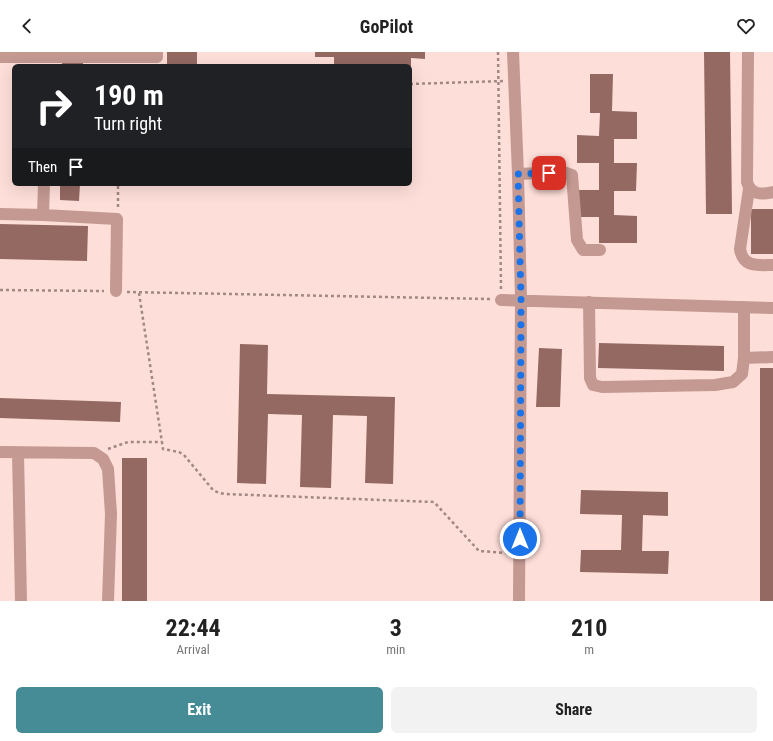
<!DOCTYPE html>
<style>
:root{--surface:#fff;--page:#f2f2f2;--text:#222;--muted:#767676;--accent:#468c97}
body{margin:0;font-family:"Roboto Condensed",sans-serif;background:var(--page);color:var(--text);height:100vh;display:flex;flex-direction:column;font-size:15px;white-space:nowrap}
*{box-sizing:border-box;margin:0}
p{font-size:13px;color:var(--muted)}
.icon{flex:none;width:22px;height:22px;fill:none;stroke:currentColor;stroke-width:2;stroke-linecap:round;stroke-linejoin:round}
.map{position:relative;height:549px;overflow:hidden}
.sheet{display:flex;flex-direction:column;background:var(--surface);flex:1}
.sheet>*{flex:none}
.banner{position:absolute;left:12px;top:12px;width:400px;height:122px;border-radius:6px;box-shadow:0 4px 16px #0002;background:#202124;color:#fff;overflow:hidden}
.pin{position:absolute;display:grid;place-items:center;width:34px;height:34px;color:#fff;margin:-17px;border-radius:8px;box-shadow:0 2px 6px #0006}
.me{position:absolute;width:44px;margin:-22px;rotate:0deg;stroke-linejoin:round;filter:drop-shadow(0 0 3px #0008)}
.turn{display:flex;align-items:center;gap:14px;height:84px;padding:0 16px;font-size:18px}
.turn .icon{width:52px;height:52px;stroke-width:2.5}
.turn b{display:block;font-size:28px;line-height:34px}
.then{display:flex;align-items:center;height:38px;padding:0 16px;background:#0003;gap:8px;font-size:15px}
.eta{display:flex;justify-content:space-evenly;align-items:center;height:68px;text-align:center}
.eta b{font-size:24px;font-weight:700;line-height:28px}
.action{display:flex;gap:8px;margin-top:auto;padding:8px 16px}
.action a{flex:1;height:46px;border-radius:6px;background:var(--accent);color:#fff;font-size:16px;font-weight:700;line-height:46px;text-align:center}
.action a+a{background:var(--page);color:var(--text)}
header{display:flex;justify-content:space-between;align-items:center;height:52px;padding:0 16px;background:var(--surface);font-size:18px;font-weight:700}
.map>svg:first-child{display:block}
.building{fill:#936962}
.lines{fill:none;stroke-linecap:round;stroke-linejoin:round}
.path{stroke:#a08885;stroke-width:2.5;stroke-dasharray:3 3;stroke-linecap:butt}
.minor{stroke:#c39992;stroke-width:12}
.route{stroke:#1a73e8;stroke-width:7;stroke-dasharray:0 12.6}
</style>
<header><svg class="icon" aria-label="back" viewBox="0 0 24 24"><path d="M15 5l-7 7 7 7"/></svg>GoPilot<svg class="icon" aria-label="heart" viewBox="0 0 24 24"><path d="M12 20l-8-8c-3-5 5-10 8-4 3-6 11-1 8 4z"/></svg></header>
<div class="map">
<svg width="773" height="549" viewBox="0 0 773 549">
<rect width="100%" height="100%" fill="#feded9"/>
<path class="building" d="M167 0H197V14H167Z
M315 0H425V7L411 6V14H334V5H315Z
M704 0H730L732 162H706Z
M62 10H83V14H62Z
M590 22H613L612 59 637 60V87H614V111H637L636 139H614V163L637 164V191H599V165H577V138H599V111H577V83L599 84 600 61H590Z
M60 132H80L79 149 60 148Z
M751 157H773V202H751Z
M0 172 88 174 87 209 0 207Z
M599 291 724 294V319L598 316Z
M240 292 268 293 267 342 395 345 393 432 365 431 367 364 333 363 331 436 300 435 302 363 268 362 266 432 237 431Z
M539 296 562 297 560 355H536Z
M760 316H773V549H760Z
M0 346 121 350 120 370 0 366Z
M122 406H147V549H122Z
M581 438 668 440V464L643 463 642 499H669L668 522 580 520 581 498H621L622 463 580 462Z"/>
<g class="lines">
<path class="path" d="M498 0 501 237
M410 32 504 29
M118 155V132
M0 238 104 239
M127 240 490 247
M139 241 163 397 179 400 184 403 213 438 219 441 225 442 434 450 479 499 507 501
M108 397 128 390H162"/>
<path class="minor" d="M513 0 518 122 521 248 519 549
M748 0 747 130C751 143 761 143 773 140
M0 5H157V0
M518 122 564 120 572 123 577 188 583 198H600
M749 137 740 197C743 216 758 213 773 213
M0 162 43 163 117 167 116 239
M43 163 44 132
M501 248 773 256
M589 250 590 326 593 333 602 335 715 333 733 330 742 322 744 306
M744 255V306L773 305
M0 400 94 401 103 407 108 417 111 462 108 549
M18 401 21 549"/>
</g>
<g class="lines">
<path class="route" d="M520 487 521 248 518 122 549 121"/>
</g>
</svg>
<div class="pin" style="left:549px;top:121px;background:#d93025"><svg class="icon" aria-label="arrive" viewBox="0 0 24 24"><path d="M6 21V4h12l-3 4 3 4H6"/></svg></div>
<svg class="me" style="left:520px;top:487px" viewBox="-20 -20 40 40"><circle r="17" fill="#1a73e8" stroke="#fff" stroke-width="3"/><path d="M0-11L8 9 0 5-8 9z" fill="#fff"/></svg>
<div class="banner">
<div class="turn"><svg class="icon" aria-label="right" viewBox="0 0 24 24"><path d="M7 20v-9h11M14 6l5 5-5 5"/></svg><div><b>190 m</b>Turn right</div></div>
<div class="then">Then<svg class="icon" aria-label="arrive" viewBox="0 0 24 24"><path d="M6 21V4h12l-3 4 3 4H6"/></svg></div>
</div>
</div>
<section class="sheet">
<div class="eta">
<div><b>22:44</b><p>Arrival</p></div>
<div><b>3</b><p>min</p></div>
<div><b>210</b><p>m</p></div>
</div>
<div class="action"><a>Exit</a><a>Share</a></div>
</section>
